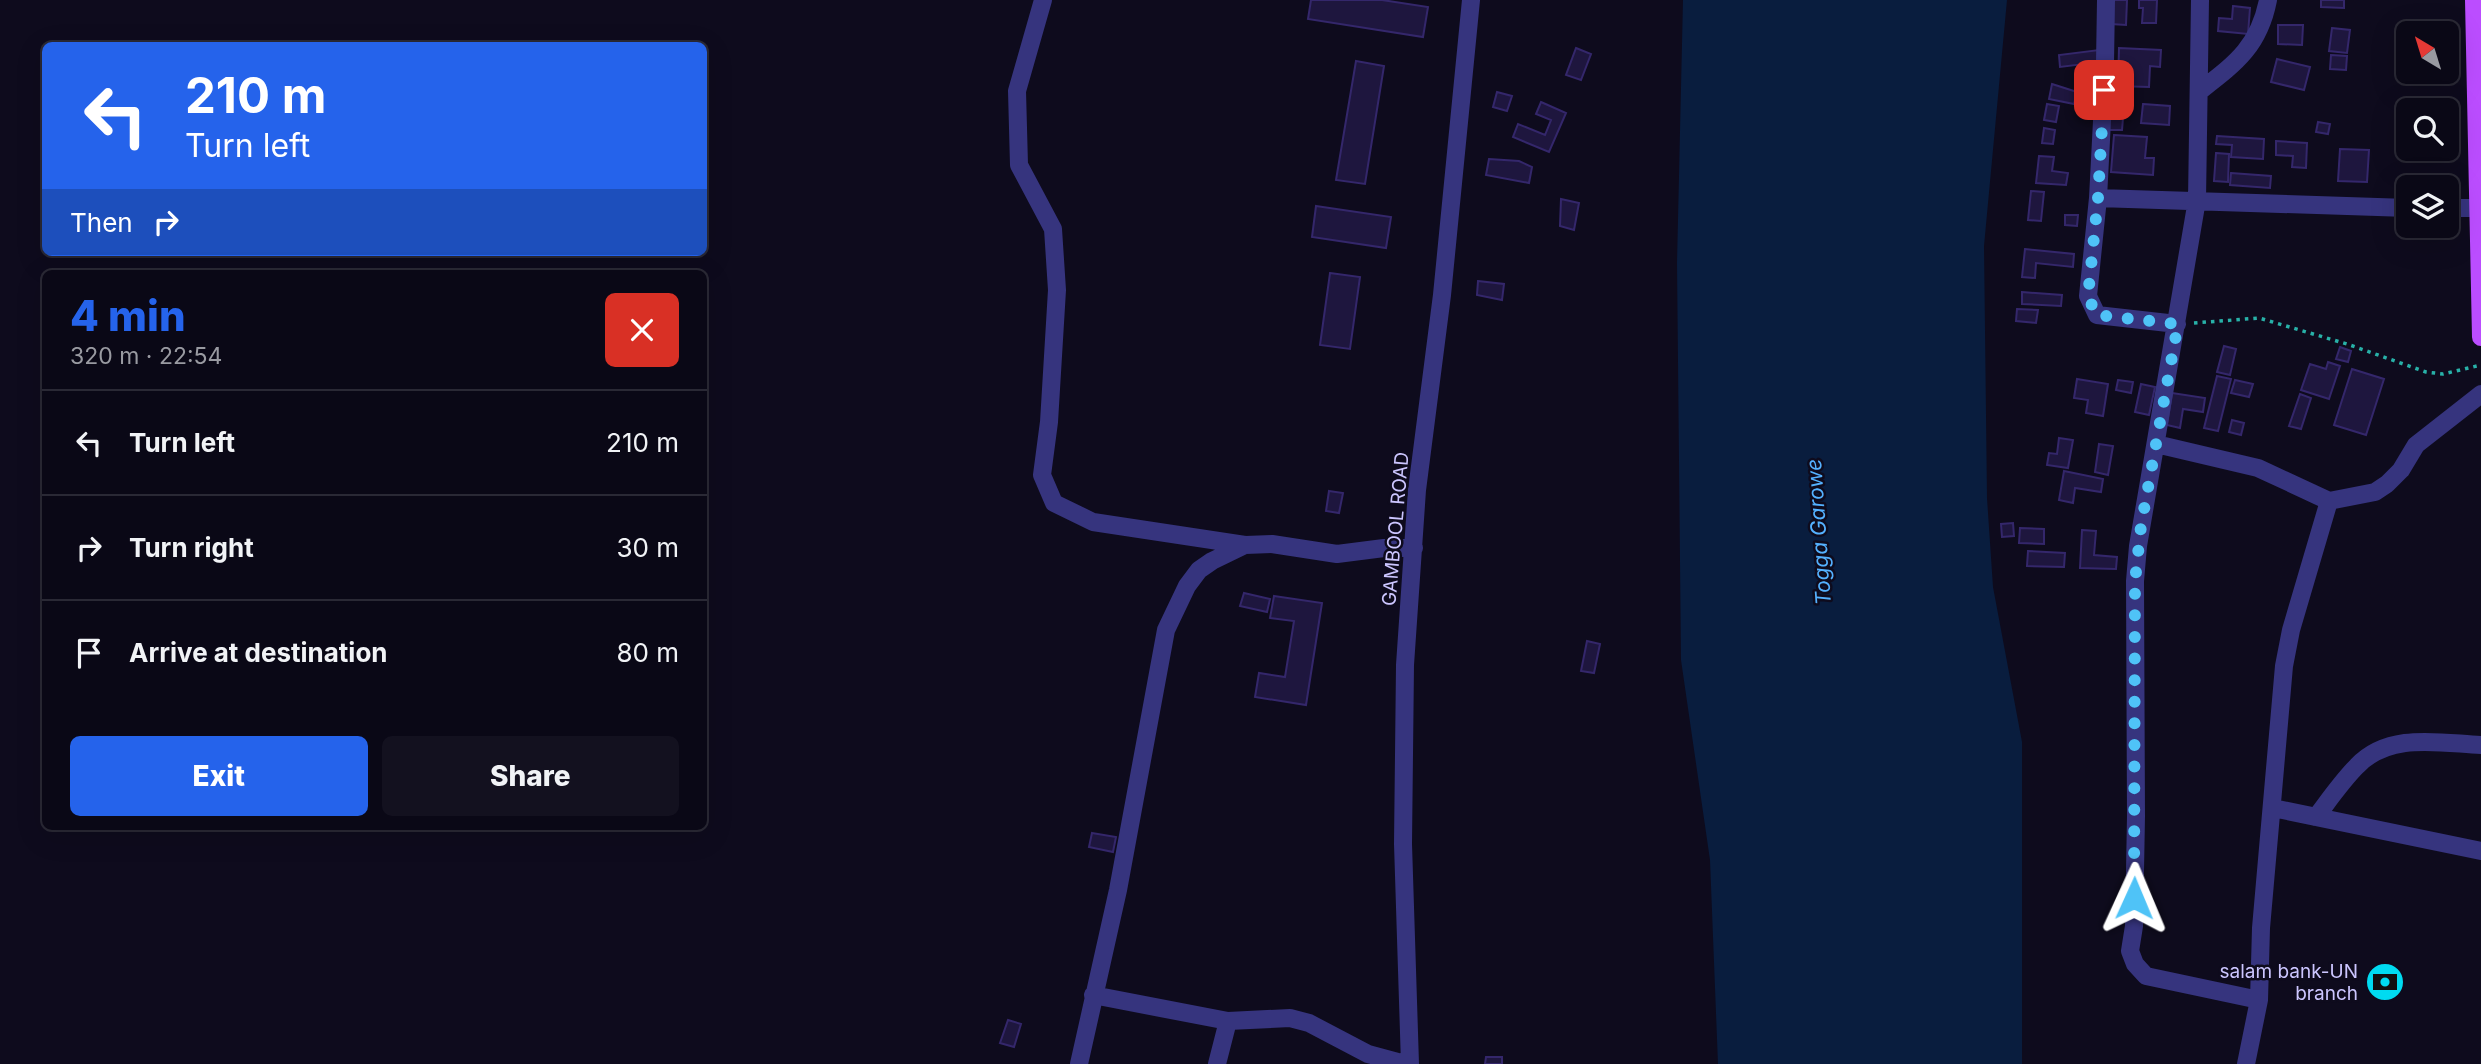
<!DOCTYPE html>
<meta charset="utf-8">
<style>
:root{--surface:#0a0816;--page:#13111f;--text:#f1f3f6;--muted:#999aa1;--line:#2a2935;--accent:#2563eb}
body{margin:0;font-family:Inter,sans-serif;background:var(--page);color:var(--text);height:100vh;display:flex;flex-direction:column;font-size:26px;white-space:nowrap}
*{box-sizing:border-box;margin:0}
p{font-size:23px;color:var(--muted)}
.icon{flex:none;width:38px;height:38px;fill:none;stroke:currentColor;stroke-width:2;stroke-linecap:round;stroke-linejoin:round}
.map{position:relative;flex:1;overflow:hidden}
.sheet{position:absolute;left:42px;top:270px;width:665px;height:560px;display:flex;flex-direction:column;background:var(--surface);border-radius:10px;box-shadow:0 7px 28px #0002,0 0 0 2px var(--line)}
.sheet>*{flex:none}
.hud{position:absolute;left:42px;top:42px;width:665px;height:214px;border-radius:10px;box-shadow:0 7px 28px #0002,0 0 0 2px var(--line);background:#2563eb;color:#fff;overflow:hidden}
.needle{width:46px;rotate:322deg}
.controls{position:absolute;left:2396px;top:21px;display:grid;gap:14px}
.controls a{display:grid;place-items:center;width:63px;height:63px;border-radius:10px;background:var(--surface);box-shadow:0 7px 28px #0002,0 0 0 2px var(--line);font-size:35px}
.pin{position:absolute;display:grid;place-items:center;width:60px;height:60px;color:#fff;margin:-30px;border-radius:14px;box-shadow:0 4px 10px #0006}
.me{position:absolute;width:77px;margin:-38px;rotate:1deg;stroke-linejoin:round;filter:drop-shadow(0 0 5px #0008)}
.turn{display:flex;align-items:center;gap:24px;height:147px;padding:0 28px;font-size:32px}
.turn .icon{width:91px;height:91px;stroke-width:2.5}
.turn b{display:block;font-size:49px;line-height:60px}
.then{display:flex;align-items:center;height:66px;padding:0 28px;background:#0003;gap:14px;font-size:26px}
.round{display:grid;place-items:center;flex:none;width:74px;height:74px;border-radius:10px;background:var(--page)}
.overview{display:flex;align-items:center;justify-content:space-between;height:119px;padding:0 28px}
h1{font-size:42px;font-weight:800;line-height:52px;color:var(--accent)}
.button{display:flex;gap:14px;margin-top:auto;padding:14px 28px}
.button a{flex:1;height:80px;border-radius:10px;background:var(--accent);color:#fff;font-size:28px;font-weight:800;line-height:80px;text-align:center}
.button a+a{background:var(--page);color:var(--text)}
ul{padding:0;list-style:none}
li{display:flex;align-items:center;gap:21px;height:105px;padding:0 28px;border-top:2px solid var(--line)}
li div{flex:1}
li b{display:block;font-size:26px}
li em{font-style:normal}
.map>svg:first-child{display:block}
.water{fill:#091d3e}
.building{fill:#1e163e;stroke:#34276b;stroke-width:2}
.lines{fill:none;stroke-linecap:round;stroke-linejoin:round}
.path{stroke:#28b1a8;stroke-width:3.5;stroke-dasharray:3.5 5;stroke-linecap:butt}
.minor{stroke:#36347e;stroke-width:18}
.primary{stroke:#bb4dff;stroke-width:18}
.route{stroke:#4fc3f7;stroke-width:12;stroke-dasharray:0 21.6}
.labels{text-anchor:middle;stroke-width:5;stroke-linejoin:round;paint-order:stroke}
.street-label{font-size:19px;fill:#ccc6ff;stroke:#0e0b1d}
.poi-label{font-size:19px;fill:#ccc6ff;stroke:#0e0b1d;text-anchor:end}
.water-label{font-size:21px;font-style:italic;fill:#54b1ff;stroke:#0e0b1d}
</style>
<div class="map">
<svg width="2481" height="1064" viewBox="0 0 2481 1064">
<rect width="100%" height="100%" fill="#0e0b1d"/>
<path class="water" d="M1683 0H2007L1984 246 1987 498 1993 587 2022 742V1064H1718L1710 860 1681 660 1677 263Z"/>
<path class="building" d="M1311 0H1382L1428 7 1423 37 1308 19Z
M2112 0H2127L2126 25 2111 24Z
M2139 0H2157L2156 23H2142L2143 8H2139Z
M2321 0H2344V8L2321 7Z
M2233 6 2250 8 2248 34 2218 31 2219 18 2232 19Z
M2278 25H2303L2302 45 2278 44Z
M2332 28 2350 30 2347 53 2329 51Z
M1576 48 1591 54 1581 80 1566 75Z
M2119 48 2161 50 2160 67 2150 66 2149 87 2118 86Z
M2099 50 2101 62 2060 67 2059 55Z
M2331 55 2347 56 2346 70 2330 69Z
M2277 59 2310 67 2304 90 2271 82Z
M1356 61 1384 66 1365 184 1336 180Z
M2052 84 2077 92 2074 104 2049 99Z
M1497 92 1512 96 1507 111 1493 107Z
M2111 93 2125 95 2122 130H2108Z
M1541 102 1566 113 1549 152 1513 137 1518 124 1545 135 1551 120 1536 114Z
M2047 104 2059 106 2056 122 2044 120Z
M2143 104 2170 106 2169 125 2141 123Z
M2318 122 2330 124 2328 134 2316 132Z
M2044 128 2055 130 2053 144 2042 143Z
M2114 135 2147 137 2145 158H2154L2153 175 2111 172Z
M2217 136 2264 139 2263 159 2231 157 2232 145 2216 144Z
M2276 141 2307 143 2306 168 2292 167 2293 156 2276 155Z
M2340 149 2369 150 2367 182 2338 181Z
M2216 153 2229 154 2228 182 2214 181Z
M2039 156 2054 157 2052 171 2068 173 2066 185 2036 183Z
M1489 159 1519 161 1532 167 1529 183 1486 175Z
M2231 173 2271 176 2270 188 2230 185Z
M2031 191 2044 192 2041 221 2028 220Z
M1561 199 1579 203 1574 230 1560 226Z
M1316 206 1391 217 1386 248 1312 237Z
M2065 215H2078L2077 226 2065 225Z
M2025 249 2074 254 2073 267 2036 263 2035 278 2022 277Z
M1330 273 1360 277 1350 349 1320 345Z
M1478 281 1504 284 1502 300 1477 295Z
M2022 292 2062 295 2061 306 2022 304Z
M2017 309 2038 310 2036 323 2016 321Z
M2224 346 2236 349 2230 375 2217 372Z
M2340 347 2351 351 2348 362 2336 359Z
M2328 362 2340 366 2329 399 2301 390 2310 364 2326 369Z
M2352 369 2384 379 2366 435 2334 425Z
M2217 376 2231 379 2218 431 2204 428Z
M2077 379 2108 384 2103 416 2086 413 2088 400 2074 398Z
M2118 380 2133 382 2131 393 2116 390Z
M2235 380 2253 384 2249 397 2231 393Z
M2141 384 2155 387 2149 415 2135 412Z
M2172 393 2205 398 2203 412 2183 409 2180 428 2167 425Z
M2300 394 2311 398 2301 429 2289 426Z
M2232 420 2244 423 2241 435 2229 432Z
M2059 438 2073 440 2068 468 2047 465 2049 453 2057 454Z
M2099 444 2113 446 2108 475 2095 472Z
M2064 471 2103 479 2101 492 2075 488 2073 503 2059 500Z
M1329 491 1343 493 1339 513 1326 511Z
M2013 523 2014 536 2002 537 2001 524Z
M2020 528 2044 529V544L2019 543Z
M2082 530 2096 531 2094 555 2117 557 2116 569 2080 568Z
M2028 551 2065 553 2064 567 2027 566Z
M1244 593 1270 599 1267 612 1240 606Z
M1274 596 1322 603 1306 705 1255 697 1259 673 1285 677 1294 621 1270 618Z
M1587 641 1600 644 1594 673 1581 671Z
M1092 833 1116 837 1113 852 1089 847Z
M1008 1020 1021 1024 1014 1047 1000 1043Z
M1486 1057H1502V1064H1485Z"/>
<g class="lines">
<path class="path" d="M2194 323 2259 318 2347 344 2426 372 2443 374 2481 365"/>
<path class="minor" d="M1043 0 1017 91 1019 165 1053 229 1057 290 1049 422 1042 475 1054 503 1093 522 1245 545
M2106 0 2105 63 2098 198 2088 296 2097 315 2177 324
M2200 0 2197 200 2138 546 2135 581 2136 816 2134 926 2130 951 2135 964 2146 976 2259 1000
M2201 90C2236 63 2259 46 2268 0
M2098 198 2408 208
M2446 208H2480
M2156 444 2258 468 2329 501 2375 492 2387 484 2401 470 2416 445 2481 394
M2273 808 2481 851
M2316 817C2329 800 2342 781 2357 766 2389 732 2439 743 2481 745
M1093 995 1228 1021 1290 1018 1309 1023 1368 1054 1405 1064
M1079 1064 1118 890 1166 630 1187 586 1199 570 1212 561 1245 545 1272 544 1337 554 1384 548H1414
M1217 1064 1228 1021
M1410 1064 1403 844 1405 665 1417 490 1442 295 1471 0
M2246 1064 2259 1000 2261 928 2284 666 2291 630 2329 501"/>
<path class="primary" d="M2474 0 2481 337"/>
</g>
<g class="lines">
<path class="route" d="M2104 90 2098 198 2088 296 2096 315 2178 324 2141 526 2135 581 2134 898"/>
</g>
<defs>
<symbol id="bank-disc" viewBox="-11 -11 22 22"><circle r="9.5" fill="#00dbf1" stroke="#0e0b1d"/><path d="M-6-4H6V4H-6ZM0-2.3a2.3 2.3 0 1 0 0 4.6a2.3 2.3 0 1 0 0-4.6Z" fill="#111"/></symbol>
</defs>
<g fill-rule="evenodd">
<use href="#bank-disc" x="2363" y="960" width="44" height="44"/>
</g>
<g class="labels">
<g class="street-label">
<text transform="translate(1395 529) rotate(-85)" y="7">GAMBOOL ROAD</text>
</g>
<g class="poi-label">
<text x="2358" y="978">salam bank-UN<tspan x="2358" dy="22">branch</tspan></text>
</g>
<g class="water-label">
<text transform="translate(1819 532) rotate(-94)" y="7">Togga Garowe</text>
</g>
</g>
</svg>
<div class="controls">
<a><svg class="needle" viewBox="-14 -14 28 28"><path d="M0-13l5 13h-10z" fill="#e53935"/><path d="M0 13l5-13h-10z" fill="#999aa1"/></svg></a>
<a><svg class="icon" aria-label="search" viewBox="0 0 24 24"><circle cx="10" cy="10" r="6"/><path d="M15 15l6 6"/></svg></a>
<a><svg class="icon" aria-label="layers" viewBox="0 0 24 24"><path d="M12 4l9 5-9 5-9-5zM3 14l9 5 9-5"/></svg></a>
</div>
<div class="pin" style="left:2104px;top:90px;background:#d93025"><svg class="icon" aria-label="arrive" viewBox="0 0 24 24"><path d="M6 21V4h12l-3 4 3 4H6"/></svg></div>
<svg class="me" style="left:2134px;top:898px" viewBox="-20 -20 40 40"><path d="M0-17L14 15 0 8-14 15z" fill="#4fc3f7" stroke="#fff" stroke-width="4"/></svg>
<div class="hud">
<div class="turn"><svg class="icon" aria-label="left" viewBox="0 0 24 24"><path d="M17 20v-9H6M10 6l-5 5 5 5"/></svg><div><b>210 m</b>Turn left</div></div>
<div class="then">Then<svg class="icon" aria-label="right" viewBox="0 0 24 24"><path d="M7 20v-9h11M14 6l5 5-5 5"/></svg></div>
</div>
<section class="sheet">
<div class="overview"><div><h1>4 min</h1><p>320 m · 22:54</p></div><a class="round" style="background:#d93025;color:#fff"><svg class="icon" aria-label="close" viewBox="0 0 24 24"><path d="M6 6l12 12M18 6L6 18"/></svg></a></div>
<ul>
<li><svg class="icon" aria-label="left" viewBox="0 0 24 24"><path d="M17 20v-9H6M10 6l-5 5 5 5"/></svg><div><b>Turn left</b></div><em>210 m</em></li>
<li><svg class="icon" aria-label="right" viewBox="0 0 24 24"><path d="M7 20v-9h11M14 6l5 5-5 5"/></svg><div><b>Turn right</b></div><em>30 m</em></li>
<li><svg class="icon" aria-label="arrive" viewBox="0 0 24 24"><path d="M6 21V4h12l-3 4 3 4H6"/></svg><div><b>Arrive at destination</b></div><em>80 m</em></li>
</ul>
<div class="button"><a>Exit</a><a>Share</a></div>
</section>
</div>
